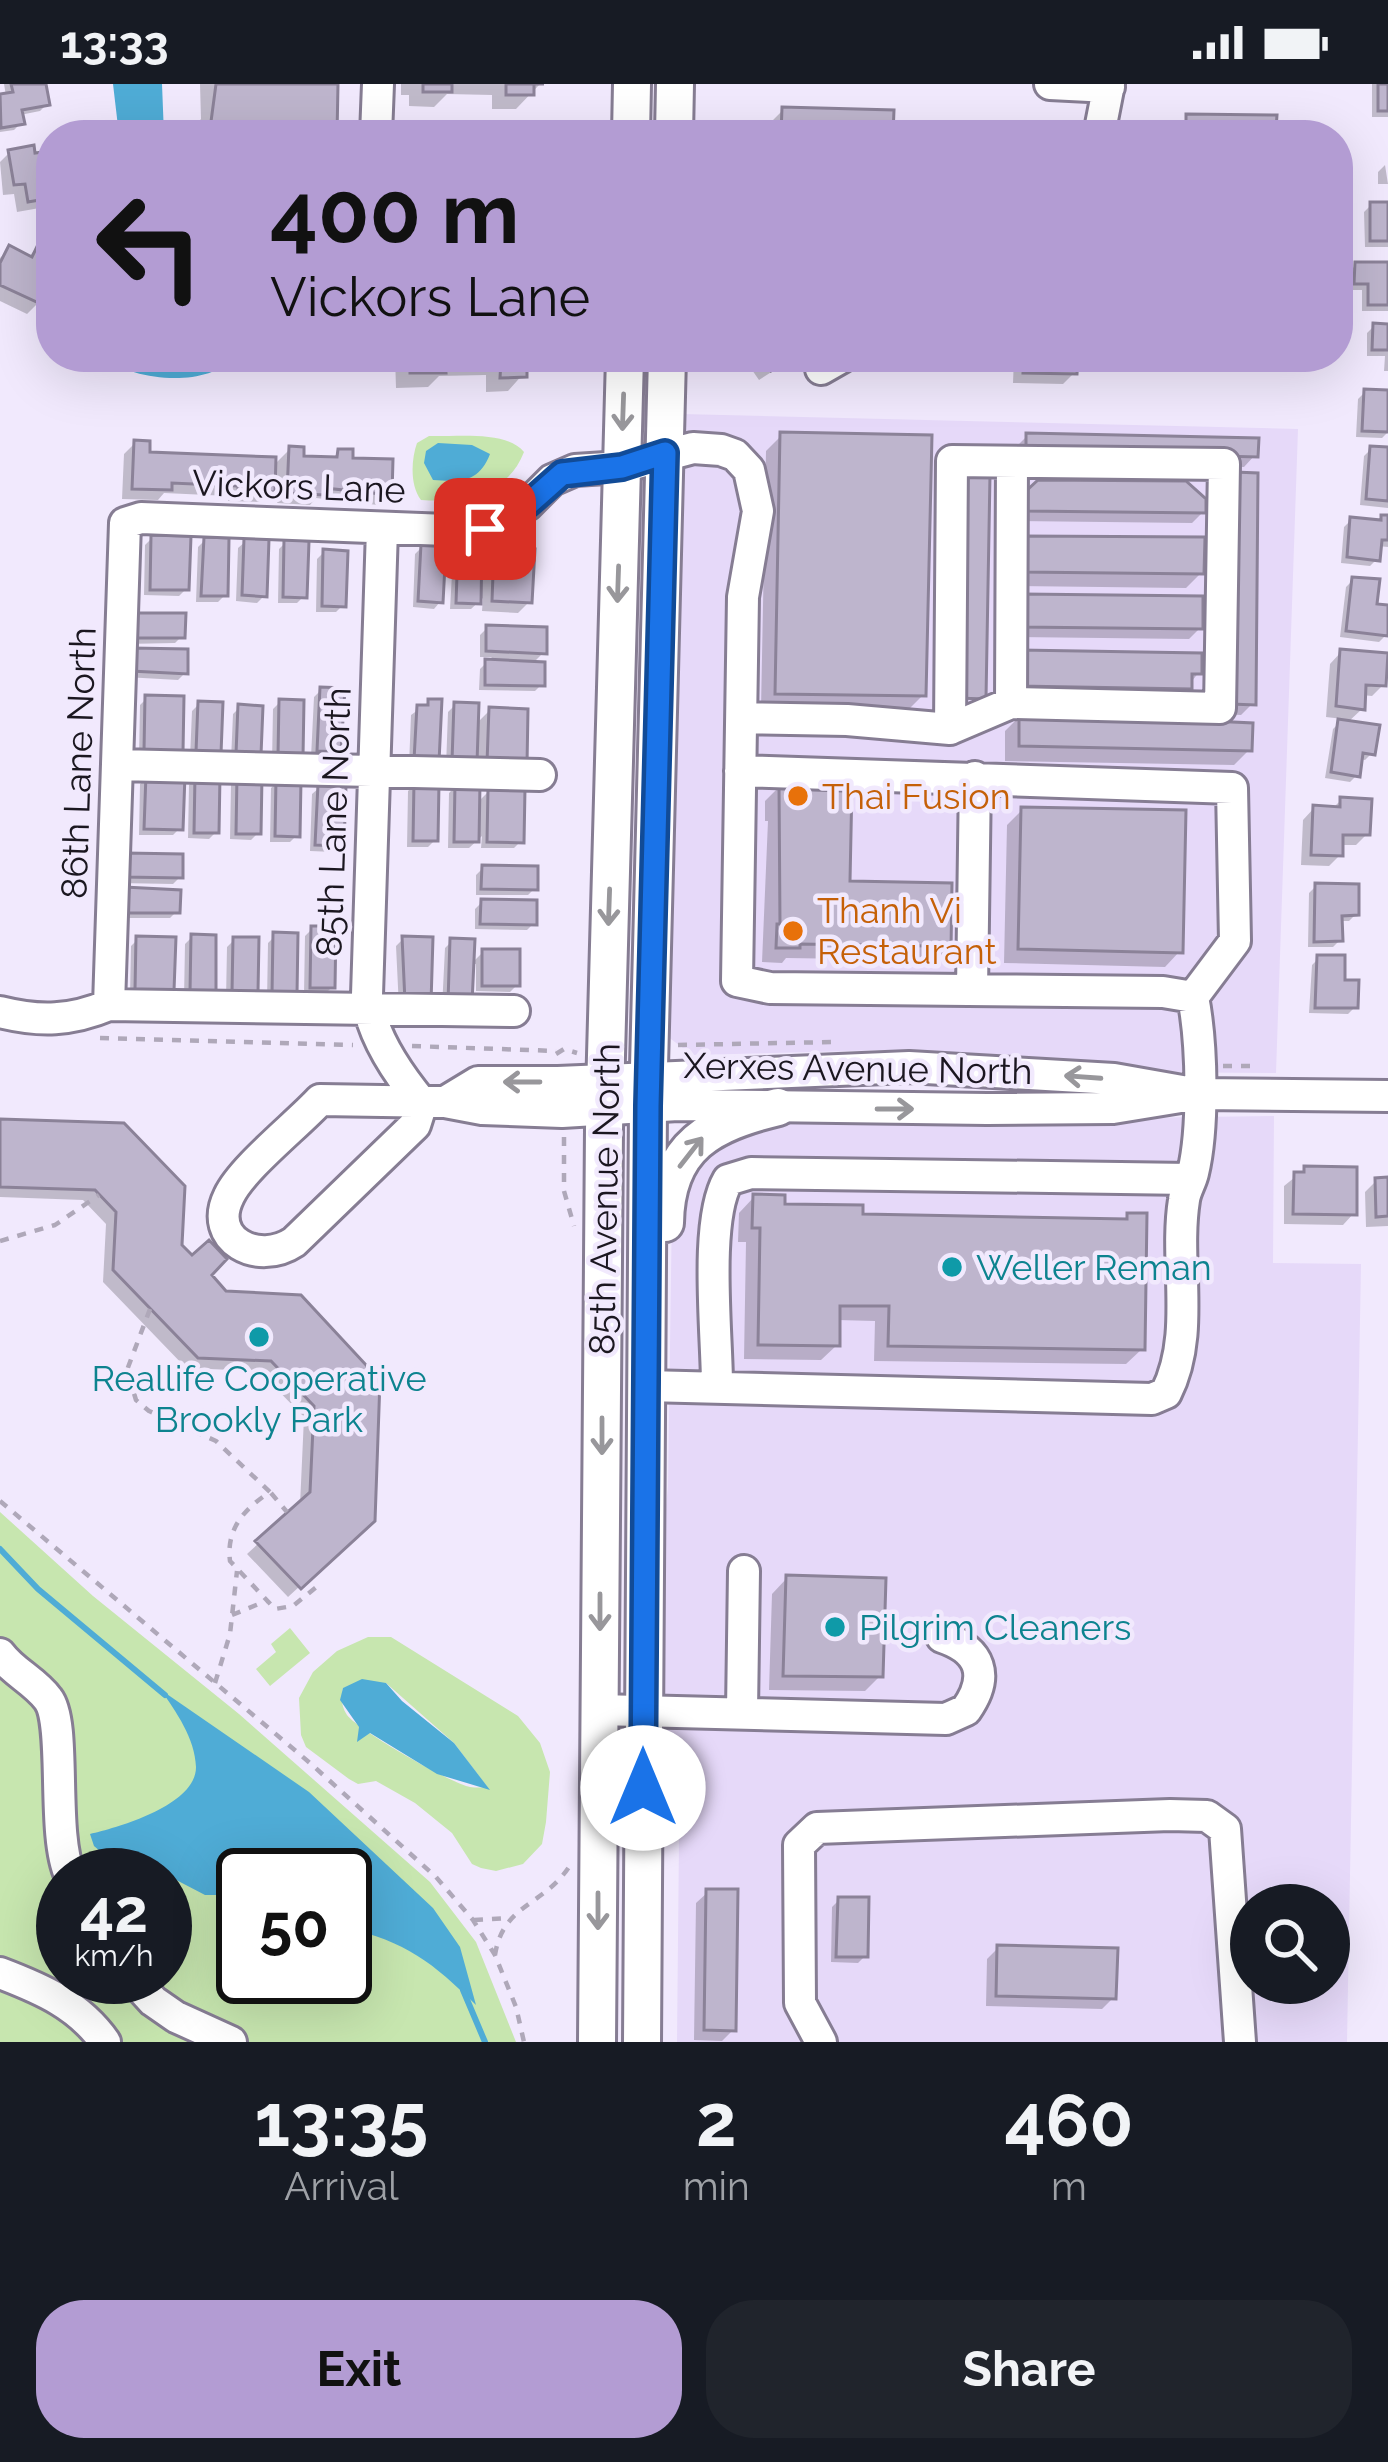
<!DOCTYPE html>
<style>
:root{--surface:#171b24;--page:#20242c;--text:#f1f3f6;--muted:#9ea1a6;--accent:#b39cd3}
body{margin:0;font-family:Raleway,sans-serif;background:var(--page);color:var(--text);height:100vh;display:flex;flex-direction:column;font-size:45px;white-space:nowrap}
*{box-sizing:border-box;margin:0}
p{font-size:39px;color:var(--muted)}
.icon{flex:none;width:66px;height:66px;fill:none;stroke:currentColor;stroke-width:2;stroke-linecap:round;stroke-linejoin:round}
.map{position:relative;height:1958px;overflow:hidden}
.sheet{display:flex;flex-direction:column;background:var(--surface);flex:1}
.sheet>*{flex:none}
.top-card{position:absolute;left:36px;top:36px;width:1317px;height:252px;border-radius:48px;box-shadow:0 12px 48px #0002;background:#b39cd3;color:#111;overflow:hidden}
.buttons{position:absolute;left:1230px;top:1800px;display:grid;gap:24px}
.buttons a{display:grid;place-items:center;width:120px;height:120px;border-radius:50%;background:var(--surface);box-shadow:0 12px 48px #0002;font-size:60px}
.speed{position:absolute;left:36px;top:1764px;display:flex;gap:24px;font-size:60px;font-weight:700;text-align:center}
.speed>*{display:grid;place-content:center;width:156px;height:156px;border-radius:50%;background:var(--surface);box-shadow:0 12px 48px #0002;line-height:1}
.speed small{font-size:30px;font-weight:400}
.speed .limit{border:6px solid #111;border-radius:18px;background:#fff;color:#111}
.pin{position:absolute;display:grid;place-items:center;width:102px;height:102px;color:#fff;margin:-51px;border-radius:24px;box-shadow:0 6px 18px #0006}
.me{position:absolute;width:132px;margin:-66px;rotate:0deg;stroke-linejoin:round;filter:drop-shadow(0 0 9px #0008)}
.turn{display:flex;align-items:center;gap:42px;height:252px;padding:0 36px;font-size:54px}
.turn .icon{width:156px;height:156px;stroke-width:2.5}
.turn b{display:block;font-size:84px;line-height:102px}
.eta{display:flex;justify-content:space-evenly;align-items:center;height:204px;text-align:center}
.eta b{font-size:72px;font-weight:700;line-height:84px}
.cta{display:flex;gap:24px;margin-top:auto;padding:24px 36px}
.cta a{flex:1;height:138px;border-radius:48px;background:var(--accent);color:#111;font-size:48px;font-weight:700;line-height:138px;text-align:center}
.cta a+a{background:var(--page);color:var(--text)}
.status{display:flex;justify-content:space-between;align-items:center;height:84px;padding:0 60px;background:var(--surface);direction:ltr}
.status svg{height:33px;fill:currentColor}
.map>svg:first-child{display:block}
.built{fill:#e6d9f9;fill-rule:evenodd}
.green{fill:#c7e6af;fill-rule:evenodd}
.water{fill:#4facd6}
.shadow{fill:#0003}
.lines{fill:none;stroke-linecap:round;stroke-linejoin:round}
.stream{stroke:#4facd6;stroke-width:6}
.building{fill:#beb5cd;stroke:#8b8298;stroke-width:3}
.minor-casing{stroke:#867d93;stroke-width:36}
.major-casing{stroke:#867d93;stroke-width:42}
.path{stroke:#afa8b9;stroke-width:4.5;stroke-dasharray:9 9;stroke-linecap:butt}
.minor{stroke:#fff;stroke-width:30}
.major{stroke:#fff;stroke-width:36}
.oneway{stroke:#98979b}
.route-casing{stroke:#114b97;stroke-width:30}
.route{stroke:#1a73e8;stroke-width:21}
.food-dot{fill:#e8710a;stroke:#f1e9fd;stroke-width:4.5}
.culture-dot{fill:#0f9aa8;stroke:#f1e9fd;stroke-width:4.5}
.labels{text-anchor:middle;stroke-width:9;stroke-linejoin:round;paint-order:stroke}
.street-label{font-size:36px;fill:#1b1720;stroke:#f1e9fd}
.food-label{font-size:36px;fill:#c56008;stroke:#f1e9fd;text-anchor:start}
.culture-label{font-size:36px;fill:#0d838f;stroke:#f1e9fd;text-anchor:start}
</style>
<div class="status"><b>13:33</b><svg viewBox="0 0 49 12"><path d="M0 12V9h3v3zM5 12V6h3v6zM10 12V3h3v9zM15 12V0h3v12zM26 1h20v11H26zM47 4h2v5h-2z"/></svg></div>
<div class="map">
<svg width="1388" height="1958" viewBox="0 0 1388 1958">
<rect width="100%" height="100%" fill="#f1e9fd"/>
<path class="built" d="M681 330 1298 345 1276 989 1137 988 998 972 889 966 692 971 667 952Z
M1274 1032 1273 1179 1361 1180 1347 1958H677L680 1655 655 1653 657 1507 668 1403 672 1122 684 1085 761 1039ZM1251 1821H1329V1899H1251Z"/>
<path class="green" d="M429 352C456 353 506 346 524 368 507 412 462 419 421 416 410 402 411 376 417 359Z
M0 1428 93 1512 239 1630 430 1798 476 1858 516 1958H0ZM63 1791H165V1893H63ZM243 1791H345V1893H243Z
M290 1544 310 1569 270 1602 256 1585 276 1568 271 1560Z
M368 1553H391L518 1632 540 1659 550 1688 546 1738 542 1760 523 1780 496 1787 481 1784 472 1780 452 1749 415 1719 376 1697 358 1700 349 1695 306 1663 301 1651 299 1614 313 1588 337 1567ZM386 1599 454 1659 488 1704C482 1703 476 1704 470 1703 450 1699 358 1646 347 1631 341 1622 341 1614 343 1604Z"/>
<path class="water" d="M113 0H162L164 51H119Z
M101 273H235C205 305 135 297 101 273Z
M438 359 472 361 490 370C479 399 460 398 433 396L424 379 426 367Z
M362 1595 386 1599 402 1617 454 1659 490 1706 437 1690 370 1649 357 1658 359 1643 340 1616 343 1604Z
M161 1606 309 1708 433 1824 460 1863 476 1921C433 1879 406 1857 345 1844V1791H243V1811H205L159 1787 116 1781 94 1762 90 1750C120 1743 196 1721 196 1683 195 1654 176 1628 161 1606Z"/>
<path class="shadow" d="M4 0H43L47 20 40 27 20 31 21 39 14 46 0 48V13L6 12Z
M200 0H335L334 51H196V41L201 35Z
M401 0H540L516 25H492V11L447 10 434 23 409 22V11H401Z
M1372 0H1388V33H1372Z
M783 26 890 51H771L772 37Z
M9 69 33 73 51 70V122L17 128 14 110 3 111 0 78Z
M1385 81 1388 100H1378V88Z
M1371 121H1388V163H1365L1364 128Z
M43 156 51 159V191L38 219 27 230 0 217V174L9 165 28 174Z
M1356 181H1388V227H1362V206H1348L1349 188Z
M1374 242 1388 243V287H1384L1385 272H1367V249Z
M395 273H533V279L508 307 486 308V291L439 292 428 303 396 304Z
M743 273H795L759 296Z
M1014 273H1075L1074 289 1063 300 1013 299Z
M1365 308 1388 309V348L1382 354 1356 353 1358 315Z
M782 351 923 611 908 626 761 624 766 367Z
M1027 352 1255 371 1244 383 1016 377V363Z
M135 359 147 371 273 382 290 365 301 375 331 376 339 368 389 410 378 421 316 414 310 421 277 419 278 401 261 418 228 417 229 412 164 409 158 416 122 415 124 370Z
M1371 365 1388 366V424L1360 421 1364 372Z
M1224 403 1253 619 1241 631 1221 630Z
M1014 423 1203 428 1192 439 1014 437Z
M1382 434H1388V463L1378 462 1377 475 1370 482 1341 479 1344 443 1351 436 1377 439Z
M152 454 186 505 179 512 144 511 145 461Z
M205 456 225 511 218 518H196L198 463Z
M246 457 264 512 257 519 236 517 238 464Z
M286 458 304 512 297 519H278L279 465Z
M422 463 440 518 434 525 413 523 415 470Z
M460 465 479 483 496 466 529 518 518 529 482 527 483 514 471 525H450L453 472Z
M324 468 343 521 336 528H316L317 475Z
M1008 470 1201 489 1186 504 1007 502Z
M1353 496 1373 523 1388 524 1386 551 1379 558 1340 553 1346 503Z
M1012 524 1200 544 1189 555 1010 553Z
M126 539 182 552 175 559 127 560Z
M487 544 544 568 532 580 542 600 535 607 479 606 480 585 492 573H480V551Z
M132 567 185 589 178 596 125 593Z
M1341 568 1383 601 1372 612 1362 611V625L1347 639 1372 669 1365 676 1359 675 1357 691 1350 698 1325 694 1333 645 1343 635 1326 633 1330 580Z
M1009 580 1199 588 1178 615 1008 612Z
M321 606 338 666 331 674 311 673 314 613Z
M147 614 180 667 139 673 140 621Z
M280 618 300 672 272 677 273 625Z
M429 618 436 677 409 682 411 631Z
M199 620 218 669 190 674 192 627Z
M455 621 475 641 490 626 524 628 477 689V674L467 684 446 683 448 628Z
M240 623 258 669 231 676 233 630Z
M1021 631 1249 666 1234 681 1005 677V647Z
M147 693 180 744 173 751H139L140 700Z
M196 694 216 748 209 755 188 754 189 701Z
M238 694 258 749 251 756 230 755 231 701Z
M278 697 297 751 290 758H270L271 704Z
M415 700 435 756 428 763H407L408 707Z
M456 702 477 719 489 707 521 757 514 764H481L482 752 469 764H448L449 709Z
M780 702 847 800 948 865 933 880H914V876L786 874 782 879 762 878 768 737H765V717Z
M319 704 341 761 334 768 310 767 312 710Z
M1341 716 1367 750 1356 761H1340V771L1329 782 1301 781 1303 736 1314 724 1332 725Z
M1022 726 1180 867 1165 883 1004 879 1007 741Z
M119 779 180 793 173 800 118 799Z
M483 784 535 804 528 811H476V791Z
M1316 802 1356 830 1349 837H1339L1340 856 1333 863H1308L1309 809Z
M118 813 177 827 170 834H117Z
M482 818 534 839 527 846 475 845V825Z
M312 845 332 903 325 910H304L305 852Z
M275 852 294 910 267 917 268 859Z
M192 853 206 915 184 914 185 860Z
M138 855 171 906 164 913 130 912 131 862Z
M403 855 421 924H399L396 862Z
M234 856 255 908 226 915 227 863Z
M452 857 462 925 442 924 445 864Z
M483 868 517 901 510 908 476 907V880H471Z
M1319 874 1342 899 1355 923 1348 930 1309 929 1312 881Z
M0 1038 179 1162 224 1210 300 1214 360 1447 288 1513 247 1470 300 1421 304 1333 259 1287 186 1284 103 1198 106 1140 83 1116 0 1113Z
M1305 1085 1354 1129 1343 1141 1284 1140V1102Z
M1388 1096V1142L1366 1143 1365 1108 1376 1097Z
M754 1113 782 1123 860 1133 1122 1138 1128 1132 1142 1265 1126 1280 874 1277 875 1237 837 1236V1261L821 1276 744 1275 746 1158H738L739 1129Z
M787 1494 880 1592 865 1607 769 1606 772 1510Z
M708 1808 733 1946 722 1957 694 1956 696 1819Z
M839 1816 865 1872 858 1879 831 1878 832 1823Z
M998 1864 1113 1914 1102 1925 986 1922 987 1875Z"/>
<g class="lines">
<path class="stream" d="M0 1465 38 1505 165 1611
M463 1906 485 1958"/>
</g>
<path class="building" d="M11 0H46L50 21 22 26 25 40 1 44 0 10 13 8Z
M216 0H338L337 51H303V43L247 42V51H222V45H210Z
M423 0H452V8H423Z
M506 0H544H534V11H506Z
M1378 0H1388V27H1378Z
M782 23 894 26 893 51H781Z
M1186 30 1277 31 1276 45 1286 47V51H1176V43H1186Z
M34 61 35 69 51 67V114L28 118 25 100 14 101 8 66Z
M1370 118H1388V157H1370Z
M42 152 51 156V198L41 220 0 201V179L9 161 32 173Z
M1355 178H1388V221H1368V200H1354Z
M1373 239 1388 240V266H1372Z
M410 273H536V280L527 282V293L500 294 501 277 445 278 446 289H410Z
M762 273H794L771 287Z
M1024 273H1078L1077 290 1023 289Z
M1364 305 1388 306V348L1362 347Z
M780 348 932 351 926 612 775 610Z
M1026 349 1259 354 1258 373 1026 367Z
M134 356 150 357V368L276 373 275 408 238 407V402L172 399V406L132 405Z
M289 362 304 363V372L337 373 338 365H353V374L393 375 392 411 324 404V411L287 409Z
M1370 362 1388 363V417L1366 415Z
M1234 388 1258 389 1256 621 1231 620Z
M960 391H990L986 615 956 614Z
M1038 396 1186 397 1206 415V429L1024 427V409Z
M1381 431H1388V456H1382L1380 477 1347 473 1350 433 1381 436Z
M151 451 191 452 189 506H150Z
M1022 452 1205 453 1204 490 1021 488Z
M204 453 229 454 228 512H201Z
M244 454 269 455 267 513 242 511Z
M284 455 309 457 307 514 283 513Z
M421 460 446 462 443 519 418 517Z
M458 462H482L481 520 456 519Z
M494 463 535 465 532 519 492 517Z
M323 465 348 467 346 523 322 522Z
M1352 493 1380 495 1377 520 1388 521V552L1346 547Z
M1022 510 1203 512V545L1020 543Z
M132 529H186L185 554H133Z
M486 541 547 543V570L486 567Z
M131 564 188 565V590L131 587Z
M1340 565 1388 569 1386 602 1366 601 1365 626 1336 622Z
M1019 566 1202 569V590H1192V605L1018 602Z
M485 575 545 578V602L485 601Z
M320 603 345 604 341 668 317 667Z
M145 611 184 612 183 668 144 667Z
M279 615 304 616 303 673 278 671Z
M428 615H442L439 678 414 676 417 621H428Z
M198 617 223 618 221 670 196 668Z
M454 618 479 619 477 679 452 677Z
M238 620 263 622 261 671 236 670Z
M489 623 528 625 527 681 487 679Z
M1019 628 1253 639 1252 667 1019 662Z
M1338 635 1380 641 1375 671 1363 669 1360 693 1331 688Z
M146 690 185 691 183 746 144 745Z
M195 691H220L219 749H194Z
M237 691 262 692 261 750H236Z
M276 694 301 695 300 753 275 752Z
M414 697 439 698 438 757H413Z
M455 699H480L479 758H454Z
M779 699 852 700 850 797 952 799 951 866H928V862L800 860V864H776L777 840H780Z
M318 700 346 701 344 762 315 761Z
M488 704H525L524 759 487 758Z
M1340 713 1372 715 1370 751H1343V772L1311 771 1313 721 1340 723Z
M1021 723 1186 726 1183 869 1018 865Z
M125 769 183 770V794L124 793Z
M482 781 538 782V806L481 805Z
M1315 799 1359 800V831L1342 832 1343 857 1314 858Z
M124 803 181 806 180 829H123Z
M481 815 537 816V841L480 840Z
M311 842H336L335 904H310Z
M273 848 298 849 297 911H272Z
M191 850 216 851V909H190Z
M136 852 176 853 174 907 135 906Z
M402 852 433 853 431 919 405 918Z
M233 853H259L258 909H232Z
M450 854 475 855 472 919 448 918Z
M482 865H520V902H482Z
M1317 871H1345V896H1359L1358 924H1315Z
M0 1035 124 1039 185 1102 182 1161 192 1171 209 1156 227 1175 212 1191 226 1207 301 1211 380 1296 375 1437 301 1505 255 1457 310 1408 314 1322 271 1277 198 1274 113 1186 116 1128 95 1106 0 1103Z
M1304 1082 1357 1083V1131L1293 1130 1294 1088H1304Z
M1388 1093V1132L1376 1133 1375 1094Z
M753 1110 785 1111V1120L863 1121V1130L1127 1135V1129H1147L1145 1266 888 1262 889 1222H840V1262L758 1261 760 1144H752Z
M786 1491 886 1494 883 1593 783 1592Z
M706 1805H738L736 1947 704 1946Z
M838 1813H869L868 1873H836Z
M997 1861 1118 1864 1116 1915 996 1912Z"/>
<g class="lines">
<defs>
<path id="minor" d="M1050 0 1109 3
M376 51 378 0
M1099 51 1109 0
M821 285 842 273
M382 445 367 911C370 949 398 990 422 1019
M1011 619 1012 378
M742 634 847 636 950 645 1011 619 1220 624 1224 380 952 377 950 645
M117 681 540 691
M740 687 1232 704 1235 857 1193 913
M972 906 975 693
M109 921 125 439 141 434 472 447 493 443 527 421 552 396 575 386 622 383 693 364 721 366 735 371 749 386 758 427 743 513 737 897 770 904 1163 908 1193 913C1202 959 1204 1043 1193 1089 1191 1098 1185 1107 1184 1116 1174 1179 1196 1250 1166 1309L1152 1315 646 1302
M0 928C40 938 71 937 109 921L514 927
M445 1018 478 998H558L909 983 1114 995 1199 1010 1388 1012
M422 1019 415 1041 294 1158C258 1182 207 1156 229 1112 242 1084 297 1041 320 1016L445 1018 482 1025 562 1028 678 1021 987 1025 1113 1024 1199 1010
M717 1301C717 1250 704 1137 728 1096L751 1089 1190 1095
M0 1570C13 1588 35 1597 48 1615 67 1639 51 1750 70 1791
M599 1626 946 1635 966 1626C990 1592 981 1566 942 1553
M742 1627 744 1487
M0 1889C42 1905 79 1921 105 1958
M131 1893 153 1917 176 1933 231 1958
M821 1958 800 1919 799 1761 817 1744 1170 1731 1207 1732 1225 1745 1240 1958"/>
<path id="major" d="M631 51 632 0
M674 51 675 0
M665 1139C666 1061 712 1039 778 1023
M597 1958 604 1045 625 273
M642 1958 648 1022 667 273"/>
</defs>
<use href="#minor" class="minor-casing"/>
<use href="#major" class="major-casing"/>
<path class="path" d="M100 954 353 961
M678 961 835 958
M412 962 556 967
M556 970 564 965 577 969
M1223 982H1253
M564 1053V1107L574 1142
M0 1157 55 1141 99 1111
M150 1225 127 1286 136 1316 149 1327 216 1357 270 1408C244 1425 226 1445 230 1477L275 1525 293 1522 320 1500
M271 1409 287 1428
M0 1417 310 1679 436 1793 473 1836 495 1871 516 1923 524 1958
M232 1531 266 1517
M215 1599 230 1550 237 1487
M474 1836 510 1834
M495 1871C503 1820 543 1822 569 1783"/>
<use href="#minor" class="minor"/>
<use href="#major" class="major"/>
</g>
<defs><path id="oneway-shaft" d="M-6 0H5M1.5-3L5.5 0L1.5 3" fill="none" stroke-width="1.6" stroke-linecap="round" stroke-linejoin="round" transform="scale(3)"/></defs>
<g class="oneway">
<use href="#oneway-shaft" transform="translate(623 328) rotate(92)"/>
<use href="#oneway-shaft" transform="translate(618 500) rotate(92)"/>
<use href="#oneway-shaft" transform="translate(609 823) rotate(92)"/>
<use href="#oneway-shaft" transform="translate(1083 993) rotate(-176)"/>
<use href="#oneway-shaft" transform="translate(522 998) rotate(-180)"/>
<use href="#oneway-shaft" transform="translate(895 1025)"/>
<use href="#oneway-shaft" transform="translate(691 1068) rotate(-52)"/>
<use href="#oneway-shaft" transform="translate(602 1352) rotate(90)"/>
<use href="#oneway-shaft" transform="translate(600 1528) rotate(90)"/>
<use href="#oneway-shaft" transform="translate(598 1827) rotate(90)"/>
</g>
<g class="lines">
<defs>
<path id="route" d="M485 445 527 421 562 390 622 383 665 369 648 1022 643 1704"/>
</defs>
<use href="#route" class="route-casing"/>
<use href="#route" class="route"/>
</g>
<g class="food-dot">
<circle cx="798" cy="712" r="12"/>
<circle cx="793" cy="847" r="12"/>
</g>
<g class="culture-dot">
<circle cx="952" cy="1183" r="12"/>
<circle cx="259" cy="1253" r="12"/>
<circle cx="835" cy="1543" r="12"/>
</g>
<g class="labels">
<g class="street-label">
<text transform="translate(299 402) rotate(2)" y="13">Vickors Lane</text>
<text transform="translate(78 679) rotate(-88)" y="13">86th Lane North</text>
<text transform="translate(333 738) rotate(-88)" y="13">85th Lane North</text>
<text transform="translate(858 984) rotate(1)" y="13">Xerxes Avenue North</text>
<text transform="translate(604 1115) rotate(-89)" y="13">85th Avenue North</text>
</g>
<g class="food-label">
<text x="822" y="725">Thai Fusion</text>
<text x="817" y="839">Thanh Vi<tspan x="817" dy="41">Restaurant</tspan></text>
</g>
<g class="culture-label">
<text x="976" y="1196">Weller Reman</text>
<text x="259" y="1307" text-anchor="middle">Reallife Cooperative<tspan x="259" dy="41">Brookly Park</tspan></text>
<text x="859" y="1556">Pilgrim Cleaners</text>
</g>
</g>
</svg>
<div class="buttons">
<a><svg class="icon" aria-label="search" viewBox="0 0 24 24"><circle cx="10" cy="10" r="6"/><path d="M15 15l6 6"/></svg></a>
</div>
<div class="speed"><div>42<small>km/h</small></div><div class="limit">50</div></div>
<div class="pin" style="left:485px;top:445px;background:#d93025"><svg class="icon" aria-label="arrive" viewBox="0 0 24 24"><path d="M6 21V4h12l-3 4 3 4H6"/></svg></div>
<svg class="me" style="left:643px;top:1704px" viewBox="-20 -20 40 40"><circle r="19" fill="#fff"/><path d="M0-13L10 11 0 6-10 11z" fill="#1a73e8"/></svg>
<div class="top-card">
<div class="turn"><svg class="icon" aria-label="left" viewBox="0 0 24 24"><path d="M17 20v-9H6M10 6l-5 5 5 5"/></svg><div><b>400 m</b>Vickors Lane</div></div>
</div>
</div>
<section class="sheet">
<div class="eta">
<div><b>13:35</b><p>Arrival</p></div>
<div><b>2</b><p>min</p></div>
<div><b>460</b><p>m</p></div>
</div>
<div class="cta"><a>Exit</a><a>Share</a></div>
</section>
